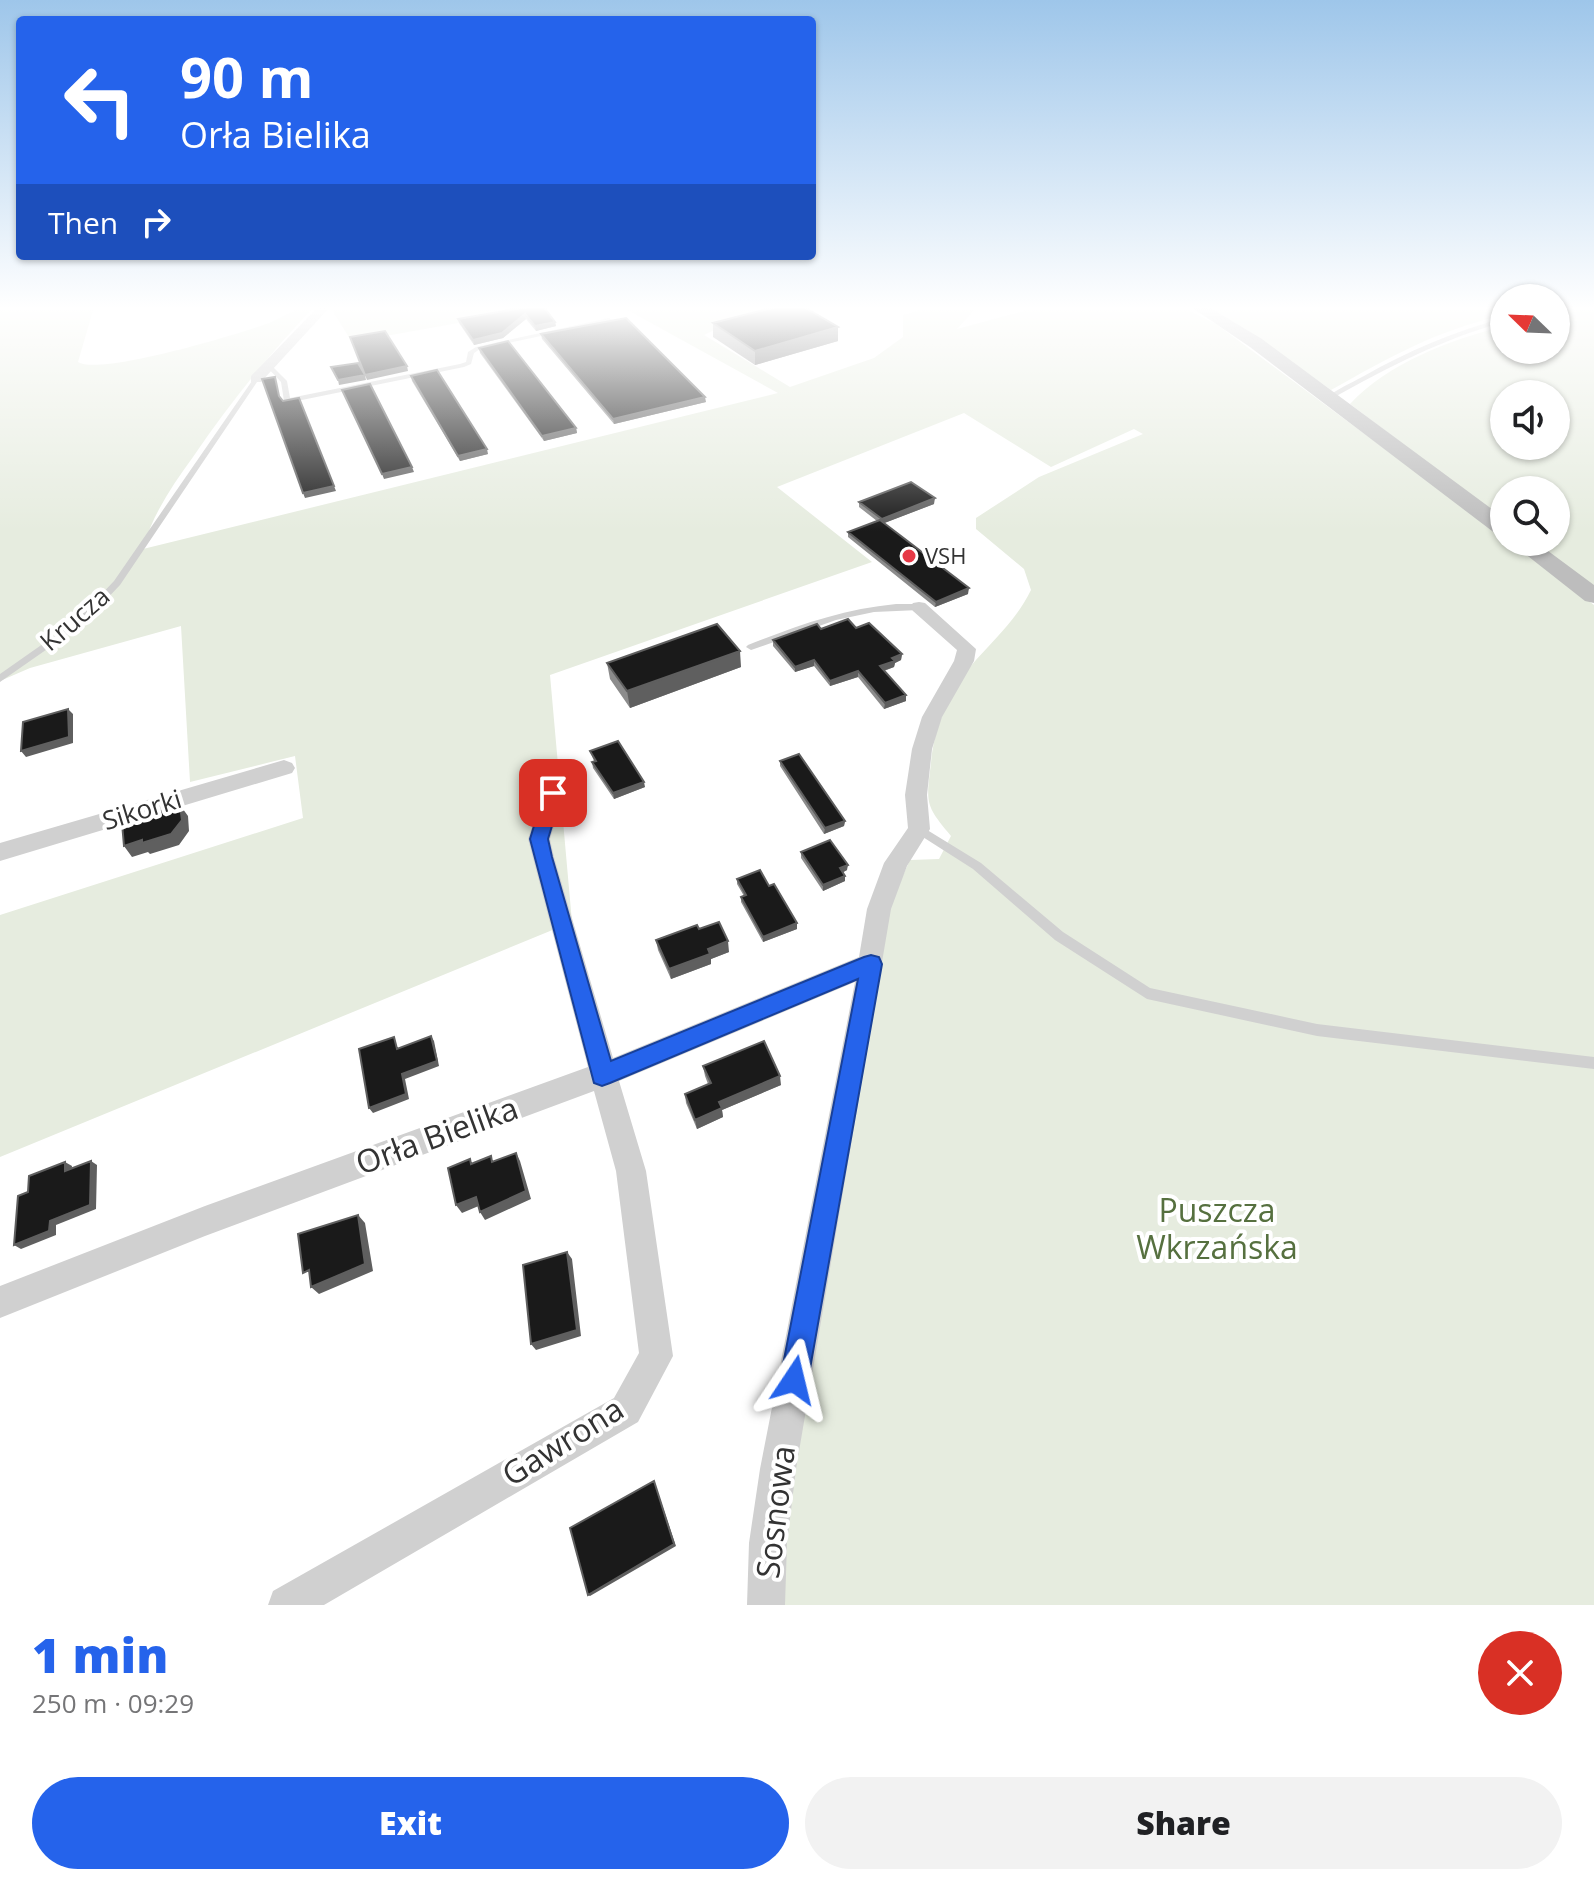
<!DOCTYPE html>
<meta charset="utf-8">
<style>
:root{--surface:#fff;--page:#f2f2f2;--text:#202124;--muted:#757577;--accent:#2563eb}
body{margin:0;font-family:"Open Sans",sans-serif;background:var(--page);color:var(--text);height:100vh;display:flex;flex-direction:column;font-size:30px;white-space:nowrap}
*{box-sizing:border-box;margin:0}
p{font-size:26px;color:var(--muted)}
.icon{flex:none;width:44px;height:44px;fill:none;stroke:currentColor;stroke-width:2;stroke-linecap:round;stroke-linejoin:round}
.map{position:relative;height:1605px;overflow:hidden}
.drawer{display:flex;flex-direction:column;background:var(--surface);flex:1}
.drawer>*{flex:none}
.top-card{position:absolute;left:16px;top:16px;width:800px;height:244px;border-radius:8px;box-shadow:0 2px 6px #0004;background:#2563eb;color:#fff;overflow:hidden}
.needle{width:52px;rotate:293deg}
.fabs{position:absolute;left:1490px;top:284px;display:grid;gap:16px}
.fabs a{display:grid;place-items:center;width:80px;height:80px;border-radius:50%;background:var(--surface);box-shadow:0 2px 6px #0004;font-size:40px}
.pin{position:absolute;display:grid;place-items:center;width:68px;height:68px;color:#fff;margin:-34px;border-radius:16px;box-shadow:0 4px 12px #0006}
.me{position:absolute;width:88px;margin:-44px;rotate:10deg;stroke-linejoin:round;filter:drop-shadow(0 0 6px #0008)}
.turn{display:flex;align-items:center;gap:28px;height:168px;padding:0 32px;font-size:36px}
.turn .icon{width:104px;height:104px;stroke-width:2.5}
.turn b{display:block;font-size:56px;line-height:68px}
.then{display:flex;align-items:center;height:76px;padding:0 32px;background:#0003;gap:16px;font-size:30px}
.round{display:grid;place-items:center;flex:none;width:84px;height:84px;border-radius:42px;background:var(--page)}
.headline{display:flex;align-items:center;justify-content:space-between;height:136px;padding:0 32px}
h1{font-size:48px;font-weight:800;line-height:60px;color:var(--accent)}
.action{display:flex;gap:16px;margin-top:auto;padding:16px 32px}
.action a{flex:1;height:92px;border-radius:48px;background:var(--accent);color:#fff;font-size:32px;font-weight:800;line-height:92px;text-align:center}
.action a+a{background:var(--page);color:var(--text)}
.map>svg:first-child{display:block}
.green{fill:#e6ecdf;fill-rule:evenodd}
.lines{fill:none;stroke-linecap:round;stroke-linejoin:round}
.lane{fill:#d0d0d0;fill-rule:evenodd}
.street{fill:#d0d0d0;fill-rule:evenodd}
.secondary{fill:#bdbdbd;fill-rule:evenodd}
.wall{fill:#8c8c8c}
.shaded-wall{fill:#5f5f5f}
.building{fill:#1a1a1a;stroke:#5f5f5f;stroke-width:2}
.route{fill:#2563eb;stroke:#184099;stroke-width:2}
.poi-dot{fill:#e63946;stroke:#fff;stroke-width:3}
.labels{text-anchor:middle;stroke-width:8;stroke-linejoin:round;paint-order:stroke}
.far-poi-label{font-size:22px;fill:#333;stroke:#fff;text-anchor:start}
.street-label{font-size:26px;fill:#333;stroke:#fff}
.near-street-label{font-size:32px;fill:#333;stroke:#fff}
.near-park-label{font-size:32px;fill:#56703f;stroke:#fff}
</style>
<div class="map">
<svg width="1594" height="1605" viewBox="0 0 1594 1605">
<rect width="100%" height="100%" fill="#fff"/>
<path class="green" d="M0 307H94L78 362C100 376 239 334 269 323 286 316 295 307 314 307 269 354 230 403 193 457 172 486 152 515 143 549L778 393 622 307H798L714 330 704 335 790 387 874 358 903 337V315L930 307H977L957 329 1038 307H1182L1216 324 1504 537V542H1511L1594 605V1605H784L780 1571 795 1452 887 910 910 860 939 859 951 836C925 805 926 804 931 763 934 728 948 696 970 667 992 641 1016 621 1031 590L1024 569 976 529V518L1039 477 1143 434 1134 429 1051 467 964 413 777 487 872 562 550 675 572 922 0 1157V915L303 818 295 756 190 782 181 626 30 668 0 681Z
M330 307H524L526 311 352 342Z
M1209 307H1504V315C1437 330 1390 357 1331 390L1247 330Z
M1574 307H1594V586L1534 542H1556V490H1504V520L1350 404C1388 363 1450 340 1504 326V350H1556V311ZM1504 394H1556V446H1504Z"/>
<g class="lines">
<path class="lane" d="M609 318 612 320 611 321 480 349 474 353 471 364 464 367 287 403 284 401 281 382 265 365 270 364 287 381 290 398 460 364 466 362 468 352 476 347Z
M1504 318V322C1442 339 1387 368 1331 399L1326 398C1337 389 1351 383 1364 376 1408 351 1455 331 1504 318Z
M254 378 259 379 120 585 83 624 0 682V674L77 620 114 581Z
M896 604H919L923 607 919 610 874 612 836 620 754 649 751 650 746 647 748 645C796 626 843 609 896 604Z
M919 825 981 863 1063 932 1150 988 1317 1024 1594 1057V1069L1317 1036 1147 999 1055 940 973 869 915 832 913 829 915 826Z"/>
<path class="street" d="M318 307H330L261 382H251V376Z
M919 602 925 603 976 649 974 661 942 717 932 749 927 795 930 829 907 866 891 909 796 1469 787 1543 785 1605H747L749 1543 760 1469 855 982 619 1081 646 1171 673 1356 638 1422 324 1605H268L273 1591 614 1398 639 1353 616 1171 594 1091 205 1236 0 1318V1286L205 1206 588 1067 528 839 545 787H561L564 793 550 839 554 857 613 1058 859 957 867 909 884 863 908 828 905 795 912 749 922 717 954 661 957 650 913 611 910 607 913 603Z
M284 760 292 763 295 768 292 773 0 861V843Z"/>
<path class="secondary" d="M1191 307H1209L1262 339 1504 518V536L1496 534 1250 347Z
M1510 542H1536L1594 585V603L1585 601Z"/>
</g>
<path class="wall" d="M527 307 555 322 556 326 536 331 526 319 503 338 474 345 459 323 458 319Z
M713 323 838 341 755 365 713 337Z
M541 334 706 402 614 424 542 339Z
M479 348 576 428 577 433 544 441 480 353Z
M411 376 488 454 460 461 412 381Z
M859 502 934 504 884 523 968 594 935 607 848 537V532L877 521 859 507Z
M856 628 902 654 901 660 895 663 894 667 884 671 906 701 884 709 858 677 830 686 814 666 795 672 773 646V640L821 629Z
M607 663 741 667 630 708 610 679Z
M590 751 645 787 614 799 593 768 592 762 594 761Z
M780 761 845 821 844 826 824 834 780 766Z
M801 852 847 870 843 872 845 876V881L823 891 801 858Z
M737 879 769 886 797 929 763 942 741 902V897L744 896 737 884Z
M699 929 729 952 711 959V964L671 979 658 950 656 940Z
M703 1066 781 1085 722 1110 723 1117 697 1129 686 1103 685 1094 708 1084 705 1076Z"/>
<path class="shaded-wall" d="M525 314 526 319 503 338 474 345 473 340Z
M555 322 556 326 536 331 535 326Z
M838 327V341L755 365V351Z
M407 366 408 371 367 380 365 375Z
M365 375 366 380 339 385 338 380Z
M705 397 706 402 614 424 613 419Z
M576 428 577 433 544 441 542 436Z
M487 449 488 454 460 461 458 456Z
M412 467 414 472 384 479 382 474Z
M334 486 336 491 305 498 303 493Z
M935 498 934 504 882 524V519Z
M969 588 968 594 935 607 936 602Z
M740 651 741 667 630 708 627 691Z
M902 654 901 660 895 663 894 667 880 672V666L892 658Z
M814 660V666L795 672V667Z
M858 671V677L830 686V681Z
M906 695V701L884 709 885 703Z
M68 709 73 714V743L26 757 21 751Z
M644 782 645 787 614 799 613 793Z
M180 805 188 816 189 831 179 845 150 854 148 852 132 857 124 846Z
M845 821 844 826 824 834 825 828Z
M848 865 847 870 840 874V868Z
M845 876V881L823 891V885Z
M797 923V929L763 942V937Z
M728 941 729 952 711 959V964L671 979 669 969 708 949Z
M431 1036 434 1041 439 1066 405 1079 409 1099 373 1113 369 1108 402 1074Z
M780 1076 781 1085 722 1110 723 1117 697 1129 695 1120 719 1102Z
M516 1153 520 1161 531 1199 485 1220 480 1212Z
M91 1161 97 1165 96 1209 56 1225V1235L21 1249 14 1245 50 1221Z
M65 1162 72 1166 71 1175 65 1171Z
M476 1197 481 1205 462 1213 456 1205Z
M358 1215 365 1223 373 1271 319 1294 311 1287Z
M567 1252 572 1259 581 1336 536 1350 531 1344Z
M654 1481 676 1546 590 1596 588 1595Z"/>
<path class="building" d="M527 307H544L555 322 535 326 525 314 502 333 473 340 458 319Z
M775 307H804L838 327 755 351 713 323Z
M626 318 705 397 613 419 541 334Z
M385 331 407 366 365 375 350 337Z
M508 341 576 428 542 436 479 348Z
M358 363 365 375 338 380 331 367Z
M437 370 487 449 458 456 411 376Z
M275 377 279 396 283 401 299 398 334 486 303 493 262 379Z
M370 384 412 467 382 474 342 390Z
M911 482 935 498 882 519 859 502Z
M880 520 969 588 936 602 848 532Z
M848 619 856 628 869 623 902 654 892 658 895 661 880 666 906 695 885 703 858 671 830 681 814 660 795 667 773 640 817 624 821 629Z
M717 624 740 651 627 691 607 663Z
M68 709 69 737 21 751 23 722Z
M618 741 644 782 613 793 592 762 596 761 590 751Z
M799 754 845 821 825 828 780 761Z
M180 805 182 820 171 834 142 843V840L124 846 122 823Z
M830 840 848 865 840 868 845 876 823 885 801 852Z
M760 870 769 886 774 884 797 923 763 937 741 897 746 895 737 879Z
M719 922 728 941 708 949 710 954 669 969 656 940 697 925 699 929Z
M431 1036 437 1061 402 1074 406 1094 369 1108 359 1049 394 1037 397 1049Z
M764 1041 780 1076 719 1102 722 1108 695 1120 685 1094 711 1083 703 1066Z
M516 1153 526 1191 480 1212 476 1197 456 1205 448 1168 470 1159 471 1164 491 1156 492 1162Z
M91 1161 90 1205 50 1221 49 1231 14 1245 18 1196 28 1192 29 1176 65 1162V1171Z
M358 1215 365 1264 311 1287 309 1270 303 1273 298 1234Z
M567 1252 577 1330 531 1344 523 1265Z
M654 1481 674 1544 588 1595 570 1528Z"/>
<linearGradient id="sky" x2="0" y2="1"><stop stop-color="#9ec6ea"/><stop offset="0.58" stop-color="#fff"/><stop offset="1" stop-color="#fff" stop-opacity="0"/></linearGradient>
<rect width="1594" height="531" fill="url(#sky)"/>
<path class="route" d="M553 786 562 793 548 839 552 857 611 1061 864 957 871 955 879 957 882 964 808 1380 804 1390 794 1394 784 1390 780 1380 858 979 610 1083 602 1086 594 1083 530 839 544 793Z"/>
<circle class="poi-dot" cx="909" cy="556" r="8"/>
<g class="labels">
<g class="far-poi-label">
<text x="925" y="564">VSH</text>
</g>
<g class="street-label">
<text transform="translate(75 619) rotate(-41)" y="9">Krucza</text>
<text transform="translate(142 810) rotate(-17)" y="9">Sikorki</text>
</g>
<g class="near-street-label">
<text transform="translate(437 1136) rotate(-20)" y="11">Orła Bielika</text>
<text transform="translate(563 1442) rotate(-32)" y="11">Gawrona</text>
<text transform="translate(776 1512) rotate(-83)" y="11">Sosnowa</text>
</g>
<g class="near-park-label">
<text x="1217" y="1222">Puszcza<tspan x="1217" dy="37">Wkrzańska</tspan></text>
</g>
</g>
</svg>
<div class="fabs">
<a><svg class="needle" viewBox="-14 -14 28 28"><path d="M0-13l5 13h-10z" fill="#e53935"/><path d="M0 13l5-13h-10z" fill="#757577"/></svg></a>
<a><svg class="icon" aria-label="sound" viewBox="0 0 24 24"><path d="M4 9h4l5-4v14l-5-4H4zM17 9q2 3 0 6"/></svg></a>
<a><svg class="icon" aria-label="search" viewBox="0 0 24 24"><circle cx="10" cy="10" r="6"/><path d="M15 15l6 6"/></svg></a>
</div>
<div class="pin" style="left:553px;top:793px;background:#d93025"><svg class="icon" aria-label="arrive" viewBox="0 0 24 24"><path d="M6 21V4h12l-3 4 3 4H6"/></svg></div>
<svg class="me" style="left:794px;top:1380px" viewBox="-20 -20 40 40"><path d="M0-17L14 15 0 8-14 15z" fill="#2563eb" stroke="#fff" stroke-width="4"/></svg>
<div class="top-card">
<div class="turn"><svg class="icon" aria-label="left" viewBox="0 0 24 24"><path d="M17 20v-9H6M10 6l-5 5 5 5"/></svg><div><b>90 m</b>Orła Bielika</div></div>
<div class="then">Then<svg class="icon" aria-label="right" viewBox="0 0 24 24"><path d="M7 20v-9h11M14 6l5 5-5 5"/></svg></div>
</div>
</div>
<section class="drawer">
<div class="headline"><div><h1>1 min</h1><p>250 m · 09:29</p></div><a class="round" style="background:#d93025;color:#fff"><svg class="icon" aria-label="close" viewBox="0 0 24 24"><path d="M6 6l12 12M18 6L6 18"/></svg></a></div>
<div class="action"><a>Exit</a><a>Share</a></div>
</section>
